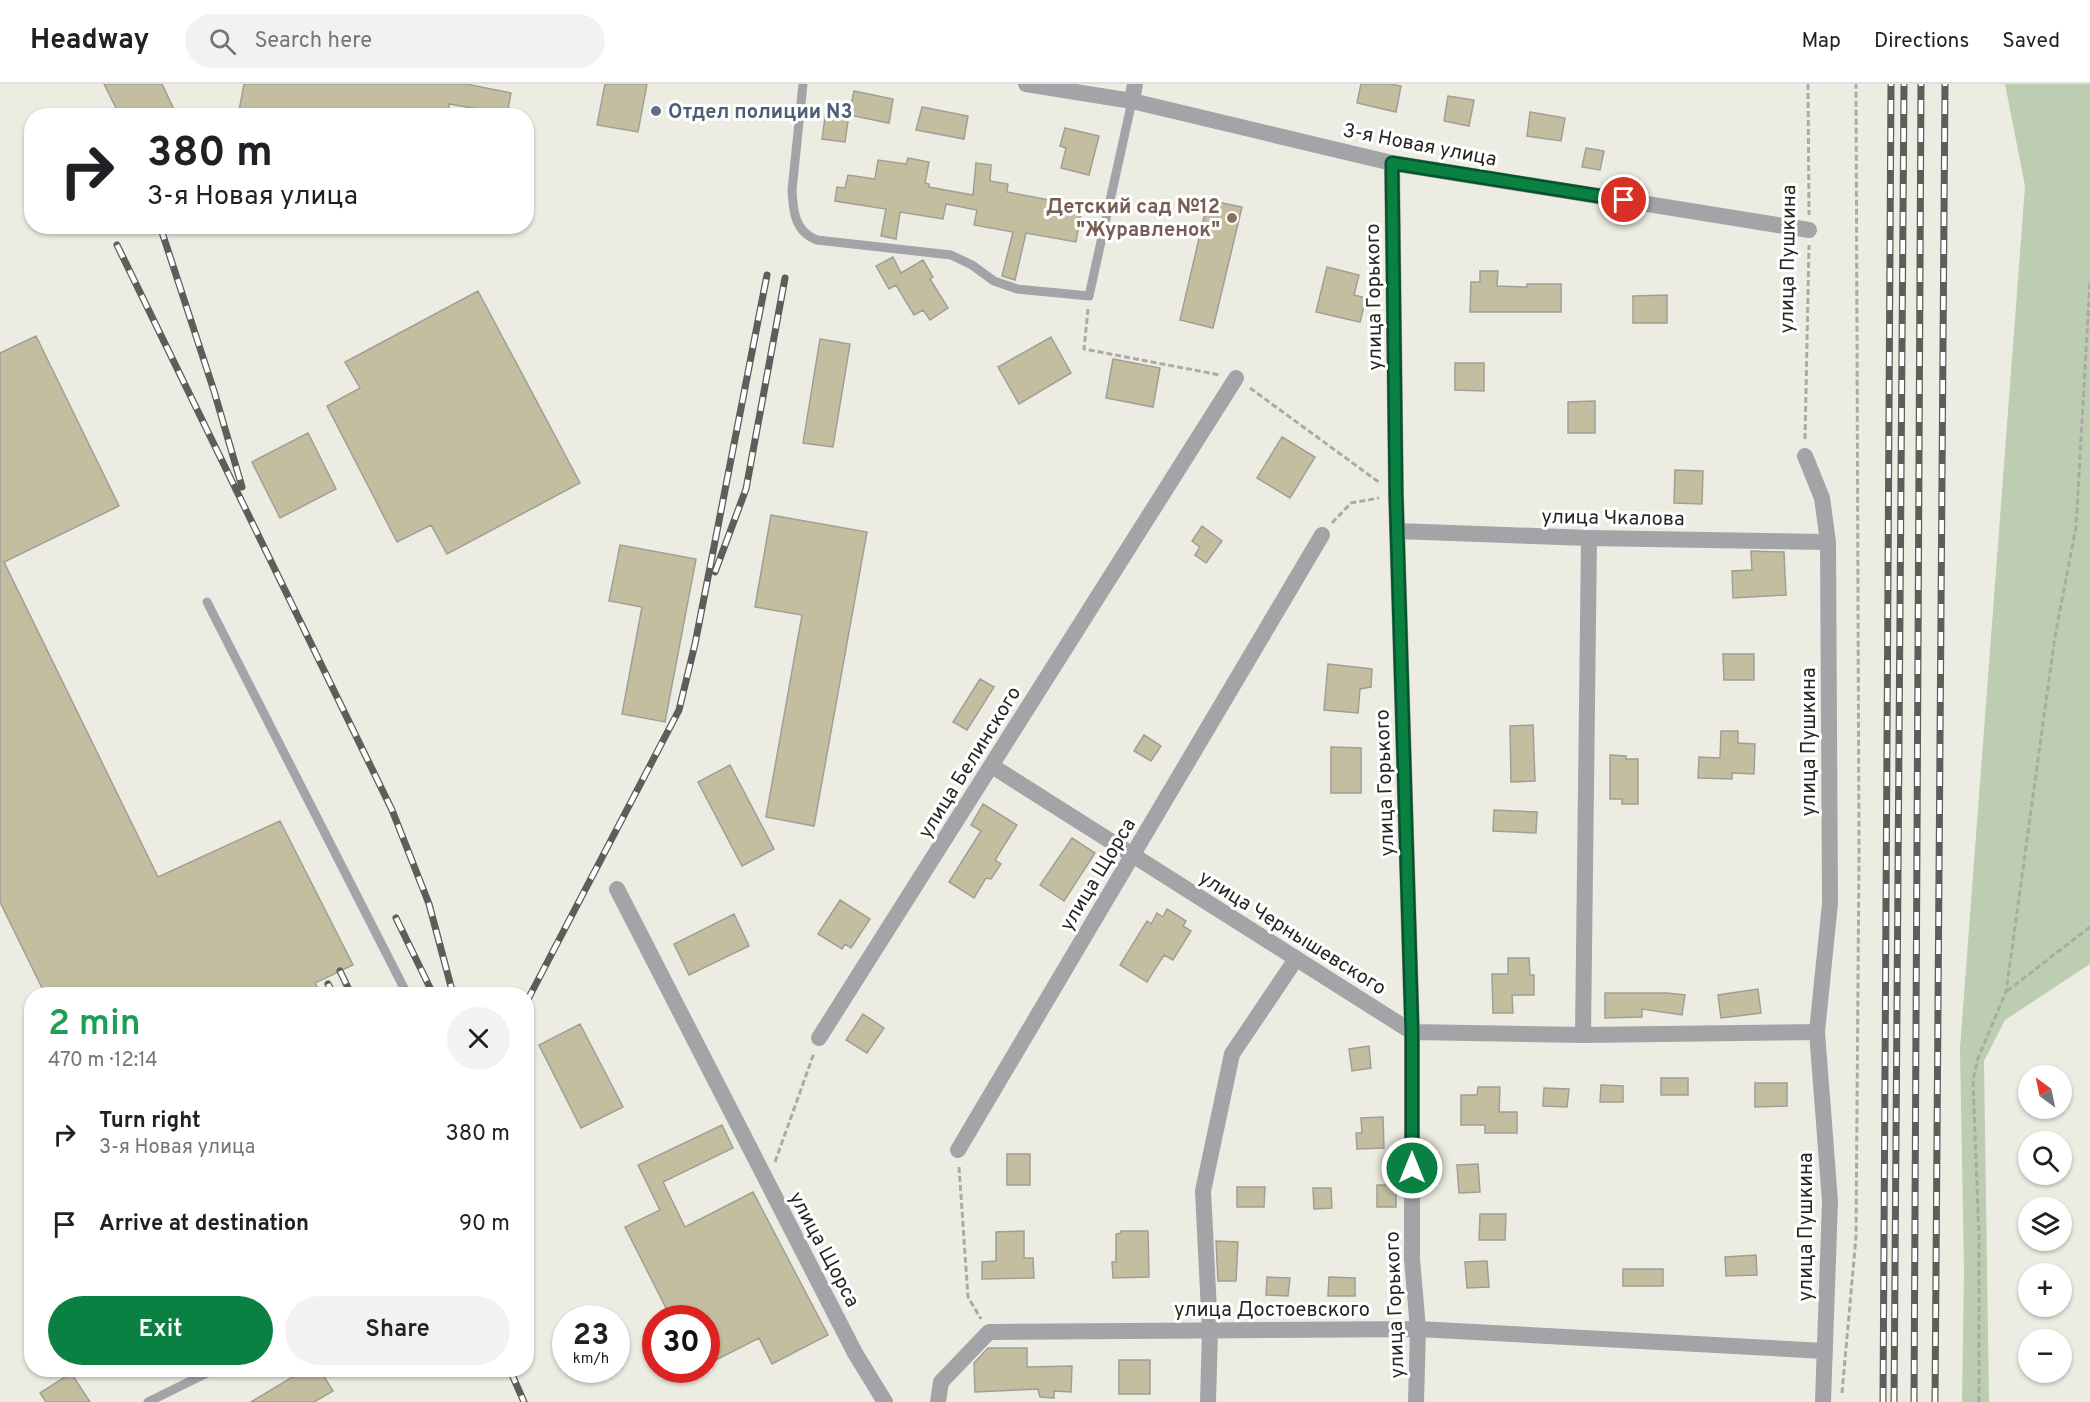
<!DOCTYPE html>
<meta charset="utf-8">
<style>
:root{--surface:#fff;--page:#f2f2f2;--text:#202124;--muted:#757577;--line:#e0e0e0;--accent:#0b8043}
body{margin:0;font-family:Overpass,sans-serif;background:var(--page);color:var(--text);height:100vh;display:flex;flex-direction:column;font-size:22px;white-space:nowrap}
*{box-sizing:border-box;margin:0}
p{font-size:20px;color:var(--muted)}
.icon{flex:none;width:33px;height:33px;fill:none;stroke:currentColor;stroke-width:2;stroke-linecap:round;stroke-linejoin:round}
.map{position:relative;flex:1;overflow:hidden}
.panel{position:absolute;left:24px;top:903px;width:510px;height:390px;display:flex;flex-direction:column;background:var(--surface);border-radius:24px;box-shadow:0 2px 4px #0004}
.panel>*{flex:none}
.guide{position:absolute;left:24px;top:24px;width:510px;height:126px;border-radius:24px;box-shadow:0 2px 4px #0004;background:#fff;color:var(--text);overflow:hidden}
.needle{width:39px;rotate:327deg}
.controls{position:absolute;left:2018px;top:981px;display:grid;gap:12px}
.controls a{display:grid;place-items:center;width:54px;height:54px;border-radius:50%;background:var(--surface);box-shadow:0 2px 4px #0004;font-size:30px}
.speed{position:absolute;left:552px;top:1221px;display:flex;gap:12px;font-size:30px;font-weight:700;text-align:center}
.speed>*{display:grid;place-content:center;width:78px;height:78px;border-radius:50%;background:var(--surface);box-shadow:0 2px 4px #0004;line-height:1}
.speed small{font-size:15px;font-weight:400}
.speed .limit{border:9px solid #d22;background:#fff;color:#111}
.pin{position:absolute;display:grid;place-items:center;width:51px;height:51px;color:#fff;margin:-26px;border:3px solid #fff;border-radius:50%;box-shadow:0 2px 6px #0007}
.me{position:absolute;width:66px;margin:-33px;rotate:0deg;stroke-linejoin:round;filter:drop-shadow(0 0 4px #0008)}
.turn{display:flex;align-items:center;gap:21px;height:126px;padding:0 24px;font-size:27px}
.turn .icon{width:78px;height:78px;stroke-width:2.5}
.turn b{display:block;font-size:42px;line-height:51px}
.round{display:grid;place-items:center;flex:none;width:63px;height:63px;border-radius:32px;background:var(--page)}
.overview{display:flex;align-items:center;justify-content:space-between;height:102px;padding:0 24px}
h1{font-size:36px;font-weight:600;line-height:45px;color:#1e9e55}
.cta{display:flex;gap:12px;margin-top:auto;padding:12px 24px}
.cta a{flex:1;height:69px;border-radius:36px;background:var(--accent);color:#fff;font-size:24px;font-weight:600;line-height:69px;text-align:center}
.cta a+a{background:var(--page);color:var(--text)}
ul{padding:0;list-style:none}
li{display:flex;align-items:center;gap:18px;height:90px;padding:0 24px}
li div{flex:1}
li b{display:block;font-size:22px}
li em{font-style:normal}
header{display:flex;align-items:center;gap:36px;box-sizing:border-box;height:84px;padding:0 30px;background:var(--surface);border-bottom:2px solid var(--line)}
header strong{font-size:28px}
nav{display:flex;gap:33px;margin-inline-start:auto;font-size:21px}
.search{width:420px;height:54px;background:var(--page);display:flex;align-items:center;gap:15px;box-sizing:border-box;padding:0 21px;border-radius:33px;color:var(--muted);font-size:22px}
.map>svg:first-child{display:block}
.green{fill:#bccdb2}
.building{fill:#c3be9f;stroke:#a09f96;stroke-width:1.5}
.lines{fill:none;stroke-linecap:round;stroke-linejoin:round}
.path{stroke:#ababa4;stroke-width:3;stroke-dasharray:6 3;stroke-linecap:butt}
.service{stroke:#a2a4a7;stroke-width:9}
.minor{stroke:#a2a4a7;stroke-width:16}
.rail-casing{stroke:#5e5d59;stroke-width:7}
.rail{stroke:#fff;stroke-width:4.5;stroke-dasharray:14;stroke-linecap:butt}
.route-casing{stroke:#07532c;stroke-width:15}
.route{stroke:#0b8043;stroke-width:10}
.service-dot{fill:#5c6f8a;stroke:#fff;stroke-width:2}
.education-dot{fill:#8d6e63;stroke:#fff;stroke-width:2}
.labels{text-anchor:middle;stroke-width:6;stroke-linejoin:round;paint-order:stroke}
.service-label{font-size:20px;font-weight:bold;fill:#4e5e75;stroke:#fff;text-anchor:start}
.street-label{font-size:20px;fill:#262623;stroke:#fff}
.education-label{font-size:20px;font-weight:bold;fill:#785e54;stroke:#fff;text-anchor:end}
</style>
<header>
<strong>Headway</strong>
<div class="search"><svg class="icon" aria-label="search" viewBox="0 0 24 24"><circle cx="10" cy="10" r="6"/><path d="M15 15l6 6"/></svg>Search here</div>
<nav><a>Map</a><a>Directions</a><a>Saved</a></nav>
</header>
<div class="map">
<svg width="2090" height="1318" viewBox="0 0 2090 1318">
<rect width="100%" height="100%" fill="#edece3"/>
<path class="green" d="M2005 0H2090V880L2005 936 1984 977 1989 1318H1962L1964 1187 1960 964 2025 102Z"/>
<path class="building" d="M104 0H162L177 32H120Z
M244 0H466L511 9 507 30 449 20 448 32H238Z
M605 0H647L638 48 597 41Z
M1361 0H1390L1401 2 1396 28 1357 19Z
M854 7 893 15 889 39 849 31Z
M1448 12 1474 16 1469 42 1444 37Z
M922 23 968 32 964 55 916 46Z
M826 27 849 30 845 58 822 55Z
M1530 28 1565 34 1561 57 1527 52Z
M1065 44 1099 52 1089 91 1061 84 1066 64 1060 62Z
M1586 64 1604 67 1600 86 1582 83Z
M908 74 929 78 925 99 929 100V103L973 111 976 79 991 81 990 97 1008 100 1007 108 1082 122 1076 158 1026 149 1015 196 1002 192 1013 148 974 141 977 126 946 120 943 135 900 128 896 155 881 152 886 125 835 117 837 103 845 104 848 91 875 95 878 76 906 80Z
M1208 116 1242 123 1213 244 1180 236Z
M893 173 901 189 923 176 933 193 930 195 948 224 930 236 923 226 914 231 896 201 889 205 876 182Z
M1327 183 1359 191 1354 211 1366 214 1360 238 1316 228Z
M1480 187H1498L1497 202 1527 203V200H1561V228H1470L1471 198H1480Z
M478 207 580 399 447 470 431 441 397 458 327 322 360 304 345 278Z
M1667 211V239H1633V212Z
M36 252 119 422 4 478 158 793 280 737 353 881 315 899 321 910H45L0 818V269Z
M1051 253 1071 289 1019 320 998 283Z
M820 255 850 260 833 363 803 359Z
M1113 275 1160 284 1153 323 1106 314Z
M1455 279H1484V307L1455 306Z
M1595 317V349H1568V318Z
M308 349 336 405 280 434 252 378Z
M1282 353 1315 373 1290 414 1257 394Z
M1675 386 1703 387 1702 420 1674 419Z
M771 431 867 448 814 742 766 733 802 531 755 523Z
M1202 442 1222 457 1206 479 1195 471 1200 463 1192 457Z
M620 461 696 475 665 638 622 630 642 523 609 517Z
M1751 467 1784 468 1786 511 1733 514 1732 487 1752 486Z
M1723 570H1754V596H1724Z
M1328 580 1372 585 1371 603 1360 605 1358 629 1324 626Z
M980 595 994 603 967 646 953 638Z
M1533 641 1535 697 1511 698 1510 642Z
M1721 647H1738V659L1755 660 1754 690 1732 689V695L1698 694 1699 673 1720 674Z
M1144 651 1161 662 1151 677 1134 667Z
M1331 663 1361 664V709H1331Z
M1610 671 1626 672V675H1638V720H1622V715H1610Z
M730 681 774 765 742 782 698 698Z
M983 720 1017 741 995 776 1001 780 991 795 986 794 974 814 949 798 981 747 971 741Z
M1494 726 1537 728 1536 749 1493 747Z
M1072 754 1095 769 1064 817 1040 801Z
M840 816 870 835 851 864 845 860 842 865 818 850Z
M1167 825 1186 837 1183 842 1191 847 1173 876 1164 871 1147 898 1120 881 1147 837 1151 840 1157 829 1163 833Z
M734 830 749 862 689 891 674 860Z
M1508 874H1529L1530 891H1534V911H1512L1513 929H1493L1492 890H1508Z
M1758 905 1761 929 1721 934 1718 911Z
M1605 909H1667L1685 911 1682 931 1642 925V933L1605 934Z
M863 930 884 944 867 969 846 956Z
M580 940 623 1023 581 1044 539 961Z
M1369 962 1371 984 1352 987 1349 965Z
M1661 994H1688V1011H1661Z
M1755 999H1787V1022L1755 1023Z
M1601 1001 1623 1002V1018H1600Z
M1478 1003H1500L1499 1028H1517V1049H1485V1041H1461V1011H1477Z
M1544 1004 1569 1005 1567 1023 1543 1022Z
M1383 1033 1384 1064 1357 1065 1356 1049H1362L1361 1034Z
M722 1041 733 1064 663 1098 685 1143 753 1108 828 1251 772 1280 759 1254 706 1281V1234H671L625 1143 660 1126 638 1081Z
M1007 1070H1030V1101H1007Z
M1478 1080 1480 1108 1459 1109 1457 1081Z
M1377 1101H1396V1123H1377Z
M1237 1103H1265L1264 1123H1237Z
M1313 1104H1331L1332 1124 1314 1125Z
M1480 1130H1506L1505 1156H1479Z
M1024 1147V1174H1033L1034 1194 982 1195V1178L996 1177V1148Z
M1121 1147H1148L1149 1193 1113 1194 1112 1178H1116V1150L1121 1149Z
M1216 1157 1238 1158 1236 1197H1218Z
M1756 1171 1757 1191 1726 1192 1725 1173Z
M1487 1177 1489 1203 1467 1204 1465 1178Z
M1623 1185H1663V1202H1623Z
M1267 1193 1290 1194 1288 1212 1266 1211Z
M1329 1193 1355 1194V1212H1328Z
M988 1264H1027V1283L1072 1282 1071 1308 1054 1307V1314L1040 1313 1038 1305 975 1308 974 1279Z
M1119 1276H1150V1310H1119Z
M304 1286H320L333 1307 314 1318H251Z
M71 1289 90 1318H46L40 1309Z"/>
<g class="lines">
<path class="path" d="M1808 0 1809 131
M1088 225 1084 265 1220 291
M1250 304 1380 399
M1805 355 1809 161
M1332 439 1351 419 1379 414
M2007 907 2090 843
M775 1078 814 969
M959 1083 968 1213 981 1235
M1842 1309 1856 1153 1859 770 1856 0
M1979 1318V1153L1973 996 1978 974 2006 908 2055 552 2076 443 2090 196"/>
<path class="service" d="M803 0 792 106C793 127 795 148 817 156L951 171 972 181 994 197 1017 205 1089 212 1132 17
M207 518 407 910
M148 1318 213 1286"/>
<path class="minor" d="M1026 0 1132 17 1392 79 1809 146
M1132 17 1135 0
M1392 79 1396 411 1412 948V1175L1418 1245 1416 1318
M1805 372 1822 414 1828 458 1830 819 1817 948 1830 1117 1823 1318
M1397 447 1589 454 1828 458
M992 682 1412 948 1583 951 1817 948
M617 805 855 1269 885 1318
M1583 951 1589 454
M819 954 1236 294
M958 1066 1322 451
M938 1318 941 1298 989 1248 1418 1245 1825 1267
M1208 1318 1210 1247 1203 1107 1232 970 1296 875"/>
<defs>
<path id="rail" d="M160 142 214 307 242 403
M117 161 392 726 429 820 453 910
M715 488 746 405 785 194
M396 834 433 910
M340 887 351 910
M328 900 333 910
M526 919 679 626 695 560 767 191
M510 1286 524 1318
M1883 1318 1891 0
M1894 1318 1904 0
M1914 1318 1921 0
M1935 1318 1945 0"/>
</defs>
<use href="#rail" class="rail-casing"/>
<use href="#rail" class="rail"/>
</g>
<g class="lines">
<defs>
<path id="route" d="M1412 1084V948L1396 411 1392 79 1624 116"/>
</defs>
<use href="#route" class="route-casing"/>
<use href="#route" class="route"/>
</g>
<circle class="service-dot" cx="656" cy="27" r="6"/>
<circle class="education-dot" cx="1232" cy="134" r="6"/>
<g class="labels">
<g class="service-label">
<text x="668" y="34">Отдел полиции N3</text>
</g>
<g class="street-label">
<text transform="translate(1420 60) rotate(11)" y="7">3-я Новая улица</text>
<text transform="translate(1787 175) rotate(-89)" y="7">улица Пушкина</text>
<text transform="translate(1373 213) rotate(-91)" y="7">улица Горького</text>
<text transform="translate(1613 433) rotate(1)" y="7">улица Чкалова</text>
<text transform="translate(1808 658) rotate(-90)" y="7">улица Пушкина</text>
<text transform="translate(969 678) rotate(-58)" y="7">улица Белинского</text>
<text transform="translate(1384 699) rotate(-92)" y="7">улица Горького</text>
<text transform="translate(1097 790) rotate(-59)" y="7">улица Щорса</text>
<text transform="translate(1293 848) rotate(32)" y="7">улица Чернышевского</text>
<text transform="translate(1805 1143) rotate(-90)" y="7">улица Пушкина</text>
<text transform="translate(825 1165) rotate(62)" y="7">улица Щорса</text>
<text transform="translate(1394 1221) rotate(-92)" y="7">улица Горького</text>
<text x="1272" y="1232">улица Достоевского</text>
</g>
<g class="education-label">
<text x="1220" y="129">Детский сад №12<tspan x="1220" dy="23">"Журавленок"</tspan></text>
</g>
</g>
</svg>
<div class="controls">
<a><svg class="needle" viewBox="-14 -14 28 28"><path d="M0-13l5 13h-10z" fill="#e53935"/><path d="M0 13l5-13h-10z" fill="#757577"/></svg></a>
<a><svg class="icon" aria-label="search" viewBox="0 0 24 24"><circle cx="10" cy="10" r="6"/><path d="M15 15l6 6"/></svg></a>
<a><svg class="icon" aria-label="layers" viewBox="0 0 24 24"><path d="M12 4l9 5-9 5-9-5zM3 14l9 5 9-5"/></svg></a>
<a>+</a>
<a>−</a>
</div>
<div class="speed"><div>23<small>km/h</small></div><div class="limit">30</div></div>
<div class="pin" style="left:1624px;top:116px;background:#d93025"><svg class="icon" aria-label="arrive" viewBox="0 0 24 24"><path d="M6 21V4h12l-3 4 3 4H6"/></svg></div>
<svg class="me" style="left:1412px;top:1084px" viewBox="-20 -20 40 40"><circle r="17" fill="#0b8043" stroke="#fff" stroke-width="3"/><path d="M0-11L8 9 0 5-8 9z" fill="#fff"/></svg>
<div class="guide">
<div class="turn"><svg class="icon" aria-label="right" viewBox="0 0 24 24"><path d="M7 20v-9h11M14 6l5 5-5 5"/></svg><div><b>380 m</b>3-я Новая улица</div></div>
</div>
<section class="panel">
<div class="overview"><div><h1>2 min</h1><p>470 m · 12:14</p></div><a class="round"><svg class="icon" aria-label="close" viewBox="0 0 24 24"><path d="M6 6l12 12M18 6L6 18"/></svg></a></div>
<ul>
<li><svg class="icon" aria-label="right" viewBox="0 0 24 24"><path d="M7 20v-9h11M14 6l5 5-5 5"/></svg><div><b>Turn right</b><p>3-я Новая улица</p></div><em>380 m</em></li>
<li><svg class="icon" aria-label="arrive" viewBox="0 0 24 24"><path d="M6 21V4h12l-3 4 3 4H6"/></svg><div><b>Arrive at destination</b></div><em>90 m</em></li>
</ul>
<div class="cta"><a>Exit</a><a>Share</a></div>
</section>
</div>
